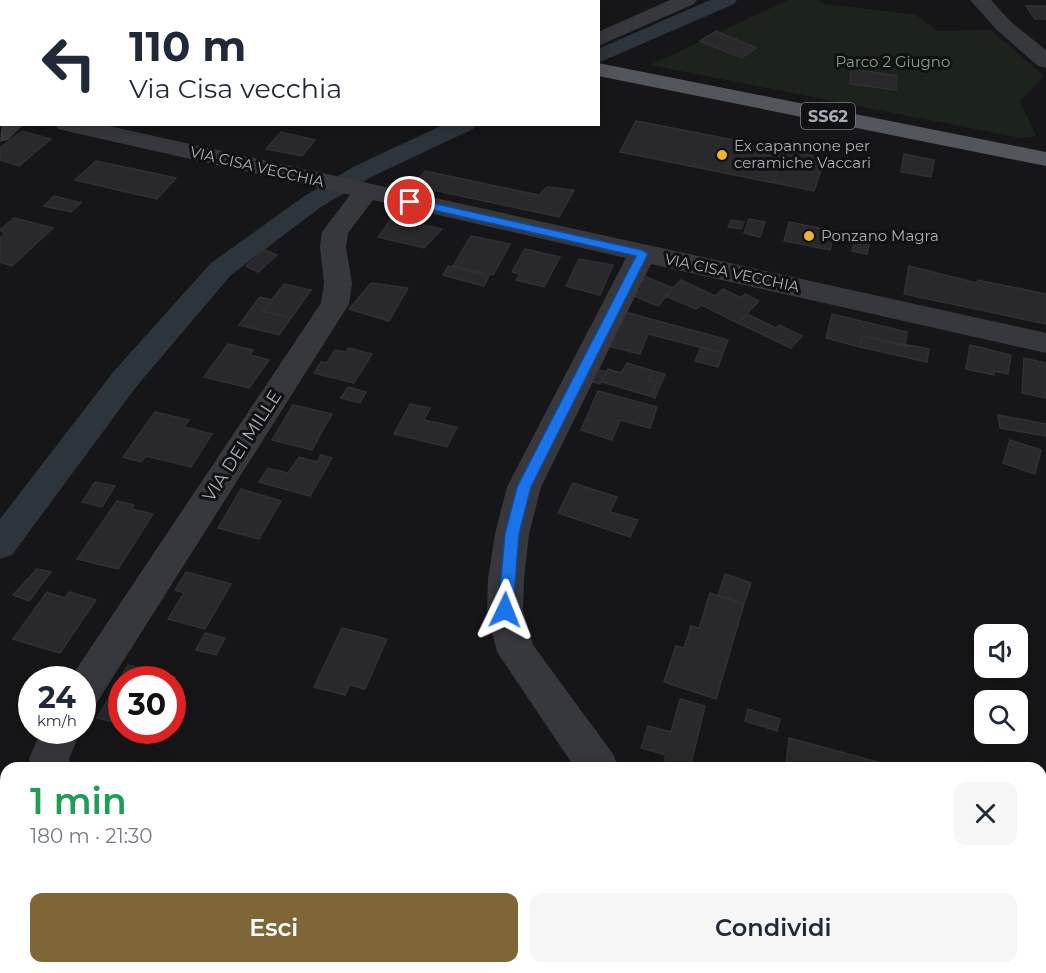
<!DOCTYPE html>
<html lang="it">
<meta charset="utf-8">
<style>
:root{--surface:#fff;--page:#f6f6f7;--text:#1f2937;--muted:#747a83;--accent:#7e6636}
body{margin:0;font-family:Montserrat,sans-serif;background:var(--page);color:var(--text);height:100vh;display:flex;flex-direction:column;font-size:22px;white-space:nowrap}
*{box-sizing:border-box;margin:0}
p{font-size:20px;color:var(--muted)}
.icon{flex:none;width:33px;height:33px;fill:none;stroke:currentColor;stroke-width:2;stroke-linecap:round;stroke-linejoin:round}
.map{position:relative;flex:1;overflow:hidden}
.drawer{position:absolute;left:0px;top:762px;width:1047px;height:212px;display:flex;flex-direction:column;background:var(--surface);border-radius:18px 18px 0 0;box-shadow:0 3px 15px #0003}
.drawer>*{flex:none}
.hud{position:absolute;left:0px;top:0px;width:600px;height:126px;box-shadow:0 3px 15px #0003;background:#fff;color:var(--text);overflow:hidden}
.buttons{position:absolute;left:974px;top:624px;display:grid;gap:12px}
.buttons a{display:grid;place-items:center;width:54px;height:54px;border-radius:12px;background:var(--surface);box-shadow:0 3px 15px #0003;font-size:30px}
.speed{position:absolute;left:18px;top:666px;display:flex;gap:12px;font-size:30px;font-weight:700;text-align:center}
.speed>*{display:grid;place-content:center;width:78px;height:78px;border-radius:50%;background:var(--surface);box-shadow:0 3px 15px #0003;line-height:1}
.speed small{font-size:15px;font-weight:400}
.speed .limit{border:9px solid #d22;background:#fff;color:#111}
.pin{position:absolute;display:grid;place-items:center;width:51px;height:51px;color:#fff;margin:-26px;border:3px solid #fff;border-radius:50%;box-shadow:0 2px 6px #0007}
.me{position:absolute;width:66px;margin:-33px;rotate:2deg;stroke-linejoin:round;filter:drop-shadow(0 0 4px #0008)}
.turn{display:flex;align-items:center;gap:21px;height:126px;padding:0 30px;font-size:27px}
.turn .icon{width:78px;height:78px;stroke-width:2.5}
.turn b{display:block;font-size:42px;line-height:51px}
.round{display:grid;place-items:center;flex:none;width:63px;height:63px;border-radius:12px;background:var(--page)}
.summary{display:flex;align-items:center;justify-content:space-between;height:102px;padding:0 30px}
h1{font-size:36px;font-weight:600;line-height:45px;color:#1e9e55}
.action{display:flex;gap:12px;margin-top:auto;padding:12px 30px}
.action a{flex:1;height:69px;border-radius:12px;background:var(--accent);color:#fff;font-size:24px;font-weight:600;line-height:69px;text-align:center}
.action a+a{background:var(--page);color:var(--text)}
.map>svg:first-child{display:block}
.green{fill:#1c231d}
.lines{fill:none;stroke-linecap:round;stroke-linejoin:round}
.canal{fill:#2c353c;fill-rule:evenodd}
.building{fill:#29292c;stroke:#303034;stroke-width:1.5}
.minor{fill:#37383d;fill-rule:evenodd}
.major{fill:#53555c;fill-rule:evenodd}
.route{fill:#1a73e8;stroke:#114b97;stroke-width:1.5}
.poi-dot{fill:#f2b134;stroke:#111113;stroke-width:2}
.labels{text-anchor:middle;stroke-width:6;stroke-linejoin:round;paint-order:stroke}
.far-park-label{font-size:15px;fill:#7fa381;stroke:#111113}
.far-poi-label{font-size:15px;fill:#a8adb8;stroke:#111113;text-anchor:start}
.far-street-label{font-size:15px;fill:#a8adb8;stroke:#111113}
.shield{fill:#111113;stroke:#7b7e86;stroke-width:1.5}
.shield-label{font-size:16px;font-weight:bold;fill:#a8adb8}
.street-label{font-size:18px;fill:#a8adb8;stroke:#111113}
</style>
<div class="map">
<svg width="1046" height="973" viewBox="0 0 1046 973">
<rect width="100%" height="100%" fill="#161618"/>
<path class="green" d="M788 0H817L825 4 916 15 938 31 991 30 1044 76 1020 101 1036 136 1021 138 650 65Z"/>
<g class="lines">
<path class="canal" d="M710 0H737L734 4 598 63V49Z
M445 124H476L473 129 373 176 321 207 231 275 136 387 12 555 0 559V519L114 371 211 263 303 197 355 166Z"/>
</g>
<path class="building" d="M1026 6H1046V19H1035Z
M716 31 756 48 742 58 700 41Z
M851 69 897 76 896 90 850 84Z
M636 121 765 146 825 158 814 191 620 152Z
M22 131 51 139 19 166 0 160V148Z
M281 132 315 140 302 156 266 149Z
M904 154 934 160 931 177 901 172Z
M96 161 176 178 157 199 75 180Z
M425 171 539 195 547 187 574 190 559 217 414 186Z
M54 196 81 203 71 212 44 206Z
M14 218 53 228 12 266 0 262V238L5 234 0 230Z
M392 218 442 229 424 248 378 237Z
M749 219 765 222 760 237 744 233Z
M731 220 744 222 741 229 728 227Z
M789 222 835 231 830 250 784 241Z
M471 236 510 244 493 275 453 266Z
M855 237 870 240 867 254 852 251Z
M525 249 560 257 544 287 516 280 520 274 512 272Z
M265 250 277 255 258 272 246 266Z
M579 259 613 265 600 295 566 286Z
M448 266 489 276 484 286 443 275Z
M909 266 977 283 978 280 1046 294V324L904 294Z
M646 277 673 288 658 306 634 296 642 288 638 286Z
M681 280 715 296 723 289 741 298 745 294 759 301 738 323 702 305 696 309 665 296Z
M371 283 408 288 389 321 349 309Z
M284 284 311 290 291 318 263 311Z
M260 297 272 300 263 311 291 318 279 335 239 325Z
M625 312 728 340 723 353 648 334 640 354 608 346Z
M747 314 776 328 779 325 802 336 791 348 738 323Z
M832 314 907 332 905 346 862 336 860 347 826 338Z
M862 336 929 349 927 362 860 347Z
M228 344 253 350 250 355 269 360 249 388 204 377Z
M970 345 1011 355 1008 374 994 371V375L966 369Z
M701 347 723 353 718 367 695 361Z
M348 348 372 354 354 383 314 373 321 362 327 363 335 350 346 352Z
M1024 358 1046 363V398L1022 393Z
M627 363 653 371 648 380 657 382 650 396 602 382 608 369 621 373Z
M595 369 607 372 600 384 588 381Z
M653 371 665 374 655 398 650 396 657 382 648 380Z
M348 387 366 392 360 403 341 398Z
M598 391 657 407 650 428 620 420 612 440 581 430Z
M410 404 430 408 424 420 457 427 447 447 394 434Z
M293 405 332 414 312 450 272 440Z
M155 412 189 420 184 427 212 434 191 467 146 456 141 462 123 457Z
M998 415 1046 424V436L1000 428Z
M1010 440 1041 450 1035 474 1003 463Z
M321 455 332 458 310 496 259 482 268 468 288 473 299 457 317 462Z
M95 482 115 486 102 507 82 502Z
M573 483 617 497 610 512 638 520 630 537 558 513Z
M241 489 281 501 259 539 218 528Z
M117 501 134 505 132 509 153 514 118 569 77 559Z
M37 569 51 572 29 601 13 595Z
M186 572 231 584 205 629 168 619 184 593 175 590Z
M725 574 751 583 744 604 718 596Z
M47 592 65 598 69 592 96 600 60 653 13 639Z
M710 593 744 604 716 699 664 682 676 646 684 648 691 626 699 628Z
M342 628 387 639 365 689 350 685 345 695 314 687Z
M205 633 225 638 216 655 196 650Z
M128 665 175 677 172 681 122 680V724L97 718Z
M680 699 705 706 690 768H669L663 766 666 755 641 748 648 726 671 732Z
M748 709 780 719 777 731 745 721Z
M789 738 900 768H792L786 764Z
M0 941 6 943V960L0 971Z
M298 968H380L378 973H296Z
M442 968H551L550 973H441Z
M719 968H787V973H719Z
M861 968H963V973H860Z"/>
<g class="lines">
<path class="minor" d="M670 0H697L694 4 598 46V32Z
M970 0H991L1011 22 1046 50V68L1038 66 997 30Z
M2 122V124H24L8 140 0 142Z
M55 124H100L1046 333V353L651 264 541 487 529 534 524 579 523 610 533 645 613 754 619 768H575L497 652 487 610 488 579 495 534 507 487 626 258 373 200 348 233 346 247 352 283 349 304 96 704 82 709V680H69L321 303 324 283 320 247 322 232 350 195 66 131 58 129Z
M41 730H81L69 759 71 768H31L29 759Z
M78 968H124L125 973H79Z
M602 968H648L646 973H600Z"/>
<path class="major" d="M240 0H266L267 2H241Z
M598 63 1046 152V166L598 76Z"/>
</g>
<path class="route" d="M410 198 642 250 648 254 531 487 519 534 513 610 505 616 498 610 505 534 517 487 636 256 406 204 404 202Z"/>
<g class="poi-dot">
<circle cx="722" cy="155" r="6"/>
<circle cx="809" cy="236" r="6"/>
</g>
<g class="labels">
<g class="far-park-label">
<text x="893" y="67">Parco 2 Giugno</text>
</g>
<g class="far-poi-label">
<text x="734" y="151">Ex capannone per<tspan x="734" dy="17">ceramiche Vaccari</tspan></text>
<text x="821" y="241">Ponzano Magra</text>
</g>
<g class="far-street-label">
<text transform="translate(257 167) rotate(13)" y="5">VIA CISA VECCHIA</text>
<text transform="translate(732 273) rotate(12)" y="5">VIA CISA VECCHIA</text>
</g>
<rect class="shield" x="801" y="103" width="54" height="26" rx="4.5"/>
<g class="shield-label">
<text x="828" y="122">SS62</text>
</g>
<g class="street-label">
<text transform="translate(242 446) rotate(-57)" y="6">VIA DEI MILLE</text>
</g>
</g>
</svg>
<div class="buttons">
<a><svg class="icon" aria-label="sound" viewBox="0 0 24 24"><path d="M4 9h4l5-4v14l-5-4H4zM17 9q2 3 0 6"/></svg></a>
<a><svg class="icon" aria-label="search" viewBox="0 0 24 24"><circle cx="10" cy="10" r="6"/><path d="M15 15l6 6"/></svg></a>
</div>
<div class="speed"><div>24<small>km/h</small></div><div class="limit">30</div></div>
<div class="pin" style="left:410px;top:202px;background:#d93025"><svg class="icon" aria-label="arrive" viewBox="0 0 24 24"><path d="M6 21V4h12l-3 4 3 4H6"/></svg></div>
<svg class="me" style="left:505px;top:610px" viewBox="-20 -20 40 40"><path d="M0-17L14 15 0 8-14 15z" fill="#1a73e8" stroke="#fff" stroke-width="4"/></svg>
<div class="hud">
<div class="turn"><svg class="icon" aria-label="left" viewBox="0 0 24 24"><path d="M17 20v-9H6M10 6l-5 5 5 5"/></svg><div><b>110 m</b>Via Cisa vecchia</div></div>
</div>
<section class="drawer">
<div class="summary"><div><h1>1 min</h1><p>180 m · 21:30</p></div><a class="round"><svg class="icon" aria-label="close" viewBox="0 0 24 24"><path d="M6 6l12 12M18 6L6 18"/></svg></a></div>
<div class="action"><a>Esci</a><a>Condividi</a></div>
</section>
</div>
